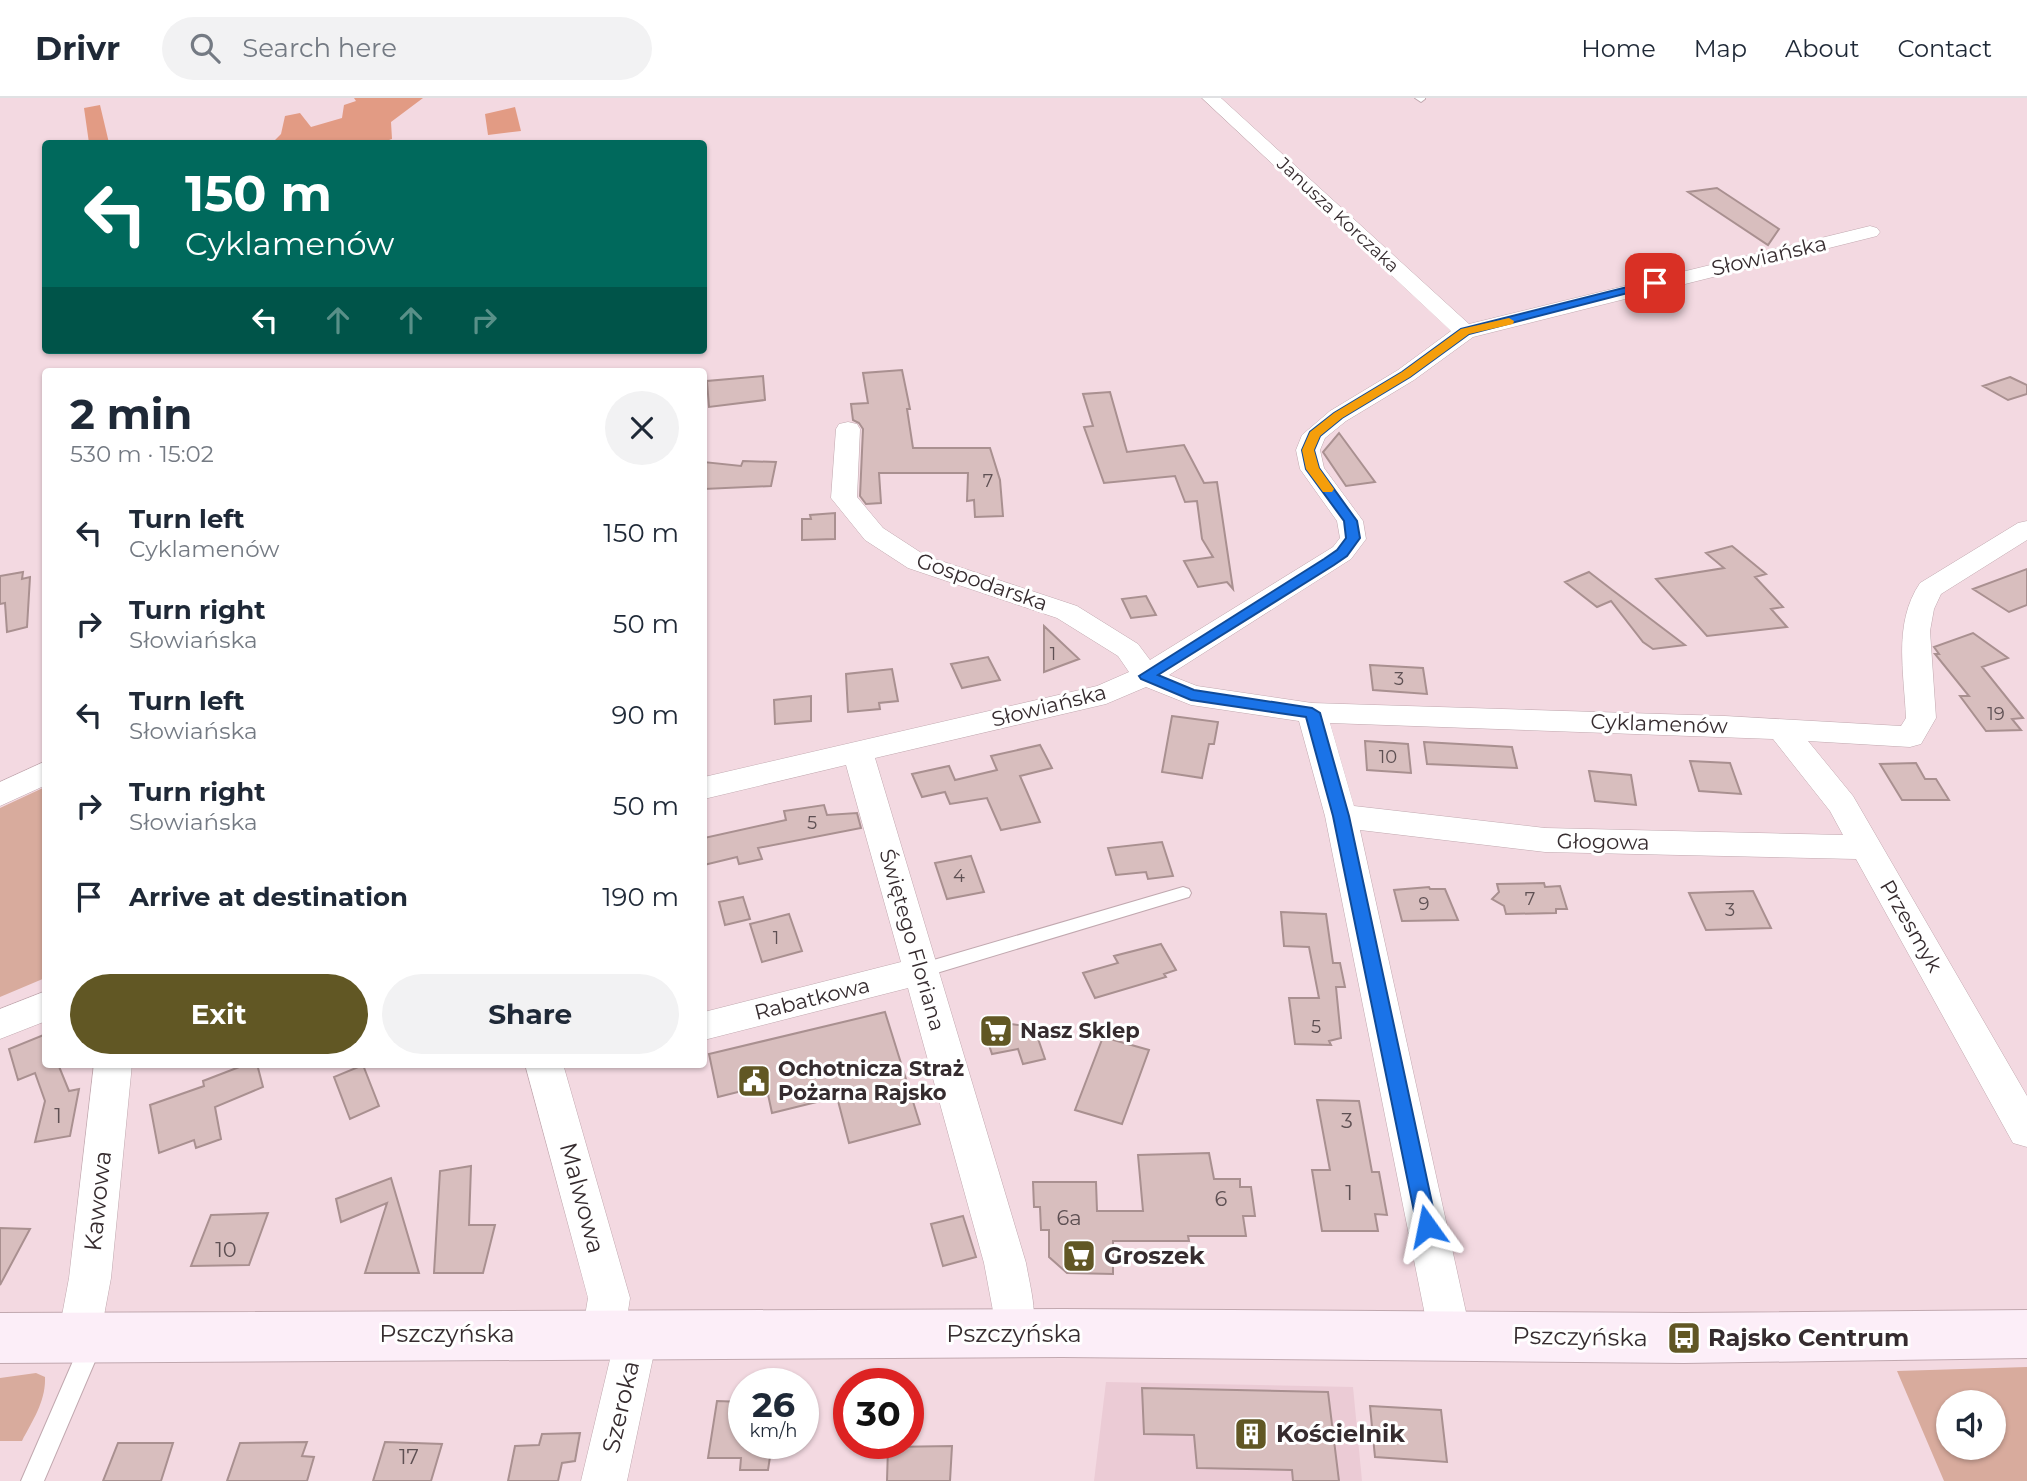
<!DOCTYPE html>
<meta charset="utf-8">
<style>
:root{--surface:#fff;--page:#f2f2f3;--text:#1f2937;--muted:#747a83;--line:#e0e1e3;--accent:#615724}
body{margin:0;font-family:Montserrat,sans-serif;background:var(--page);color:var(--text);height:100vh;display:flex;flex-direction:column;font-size:26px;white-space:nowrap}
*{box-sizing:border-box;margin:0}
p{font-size:23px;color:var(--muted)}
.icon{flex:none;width:38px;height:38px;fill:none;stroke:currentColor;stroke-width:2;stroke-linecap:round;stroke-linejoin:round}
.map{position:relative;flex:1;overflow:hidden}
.side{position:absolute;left:42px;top:270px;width:665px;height:700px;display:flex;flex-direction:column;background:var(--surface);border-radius:7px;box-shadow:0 2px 5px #0004}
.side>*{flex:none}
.top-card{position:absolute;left:42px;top:42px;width:665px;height:214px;border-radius:7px;box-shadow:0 2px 5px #0004;background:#00695c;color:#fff;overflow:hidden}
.buttons{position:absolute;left:1936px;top:1292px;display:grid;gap:14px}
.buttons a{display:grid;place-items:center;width:70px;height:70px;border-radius:50%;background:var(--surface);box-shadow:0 2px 5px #0004;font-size:35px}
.speed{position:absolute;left:728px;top:1270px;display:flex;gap:14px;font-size:35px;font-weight:700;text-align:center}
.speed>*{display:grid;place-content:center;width:91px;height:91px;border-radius:50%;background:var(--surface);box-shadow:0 2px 5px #0004;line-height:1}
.speed small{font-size:18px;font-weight:400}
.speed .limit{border:10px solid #d22;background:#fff;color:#111}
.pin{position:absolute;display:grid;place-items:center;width:60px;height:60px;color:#fff;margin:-30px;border-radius:14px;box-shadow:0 4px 10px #0006}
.me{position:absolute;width:77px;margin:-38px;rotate:348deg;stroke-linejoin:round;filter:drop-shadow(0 0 5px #0008)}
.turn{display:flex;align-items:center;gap:24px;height:147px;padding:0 28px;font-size:32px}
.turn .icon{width:91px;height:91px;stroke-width:2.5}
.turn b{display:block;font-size:49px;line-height:60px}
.lanes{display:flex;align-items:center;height:66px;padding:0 28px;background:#0003;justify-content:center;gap:35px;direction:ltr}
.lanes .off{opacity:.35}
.round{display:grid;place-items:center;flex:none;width:74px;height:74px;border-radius:37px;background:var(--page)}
.headline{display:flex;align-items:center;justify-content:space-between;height:119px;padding:0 28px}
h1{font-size:42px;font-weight:700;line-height:52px}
.action{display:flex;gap:14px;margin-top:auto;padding:14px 28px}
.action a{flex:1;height:80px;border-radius:42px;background:var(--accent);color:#fff;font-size:28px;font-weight:700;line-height:80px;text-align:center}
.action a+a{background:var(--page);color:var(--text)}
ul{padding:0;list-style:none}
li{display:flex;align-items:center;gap:21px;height:91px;padding:0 28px}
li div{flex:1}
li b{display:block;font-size:26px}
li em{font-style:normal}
header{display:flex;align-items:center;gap:42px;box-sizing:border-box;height:98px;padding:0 35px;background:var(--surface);border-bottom:2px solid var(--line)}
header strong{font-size:33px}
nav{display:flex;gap:38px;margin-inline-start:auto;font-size:24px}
.search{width:490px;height:63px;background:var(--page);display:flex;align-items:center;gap:18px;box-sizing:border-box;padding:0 24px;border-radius:38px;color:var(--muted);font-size:26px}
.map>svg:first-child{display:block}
.built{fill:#ebcbd5}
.green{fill:#d8ab9d;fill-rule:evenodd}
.forest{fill:#e29b84}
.building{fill:#d8bebe;stroke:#a99090;stroke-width:2}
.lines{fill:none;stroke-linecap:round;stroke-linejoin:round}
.service-casing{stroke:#c1a8af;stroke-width:2}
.minor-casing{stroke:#c1a8af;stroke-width:1}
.secondary-casing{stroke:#c1a8af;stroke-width:2}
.service{fill:#fff;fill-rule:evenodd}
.minor{fill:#fff;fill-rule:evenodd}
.secondary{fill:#fceef8;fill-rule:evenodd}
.route{fill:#1a73e8;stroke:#114b97;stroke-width:2}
.slow{fill:#f59e0b}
.labels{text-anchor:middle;stroke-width:6;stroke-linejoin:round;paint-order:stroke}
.far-street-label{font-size:18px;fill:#362c2f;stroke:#fff}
.number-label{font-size:18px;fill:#5e5053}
.street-label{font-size:21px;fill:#362c2f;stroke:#fff}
.poi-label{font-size:21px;font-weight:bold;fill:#362c2f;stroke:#fff;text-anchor:start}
.near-number-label{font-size:21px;fill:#5e5053}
.near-street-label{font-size:24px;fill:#362c2f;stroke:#fff}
.near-poi-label{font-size:24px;font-weight:bold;fill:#362c2f;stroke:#fff;text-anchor:start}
</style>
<header>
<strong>Drivr</strong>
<div class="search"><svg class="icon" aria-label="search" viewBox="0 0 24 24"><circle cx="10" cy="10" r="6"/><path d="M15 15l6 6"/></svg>Search here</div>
<nav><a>Home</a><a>Map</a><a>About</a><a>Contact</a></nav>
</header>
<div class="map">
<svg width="2027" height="1383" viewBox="0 0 2027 1383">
<rect width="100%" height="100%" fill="#f3d9e1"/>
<path class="built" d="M1106 1284 1353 1289 1362 1383H1094Z"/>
<path class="green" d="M45 689V880L0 899V710Z
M2027 1269V1383H1944L1897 1273ZM1948 1304H1993V1349H1948Z
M36 1275 45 1279C46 1303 33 1322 22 1343H0V1280Z"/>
<path class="forest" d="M354 0H423L391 24 392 41 380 45H272L281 36 285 18 300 15 311 29 342 20 344 7 356 3Z
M100 7 109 45H89L84 10Z
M515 9 521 33 488 37 485 16Z"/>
<path class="building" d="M1717 90 1779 131 1768 147 1688 94Z
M902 272 910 311H907L913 350H990L1000 382 1003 418 975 419 974 402 967 403 968 375H879L881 405 866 406 860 398 863 331 859 325 853 322 851 306 868 305 863 275Z
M763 278 765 302 709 309 707 283Z
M2010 279 2027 287V296L2008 302 1983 288Z
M1110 294 1127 354 1184 347 1204 385 1217 384 1233 491 1227 484 1198 489 1184 463 1213 459 1202 441 1197 403 1185 404 1175 378 1104 385 1084 329 1093 328 1083 296Z
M1339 335 1375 384 1346 388 1323 354Z
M743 363 776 364 771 388 704 391V364L741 368Z
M835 415V441L802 442V421H811L810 417Z
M1732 448 1766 476 1755 479 1783 509 1771 511 1787 529 1707 538 1656 481 1724 470 1706 455Z
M2027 471V507L2009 514 1973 491Z
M23 474 22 481 30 479 27 529 7 534 5 505 0 506V478Z
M1589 474 1611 491 1685 547 1653 551 1643 544 1611 503 1597 509 1565 484Z
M1146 498 1156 517 1131 520 1122 501Z
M1044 528 1063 546 1079 561 1044 574Z
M1973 535 2008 560 1982 569 2023 620 2012 621 2021 632 1986 633 1960 598H1969L1935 556H1939L1934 549Z
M988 559 1000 582 962 590 951 566Z
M1370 567 1423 570 1427 596 1373 592Z
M892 571 898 603 879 605 880 611 848 614 846 576Z
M811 598V623L775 626 774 602Z
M1172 618 1218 624 1214 646H1209L1202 680 1162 674Z
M1365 643 1408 646 1411 675 1367 672Z
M1424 644 1512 649 1517 670 1427 666Z
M1040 647 1052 670 1020 678 1040 724 1001 732 987 700 950 706 945 694 922 699 912 676 949 668 955 682 997 672 991 658Z
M1690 663 1730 665 1741 696 1699 693Z
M1916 665 1925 681H1936L1949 702H1902L1880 666Z
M1589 673 1631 677 1636 707 1595 703Z
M824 707 827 717 857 715 861 730 758 750 762 761 739 766 737 759 704 767V740L786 722 784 713Z
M1162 744 1173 778 1148 781 1146 774 1116 777 1108 750Z
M971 758 984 794 947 801 935 765Z
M1544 785 1545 789 1560 788 1567 811H1556V815L1506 816 1504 808 1492 801 1499 794 1497 786Z
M1429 789 1430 791H1445L1458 822 1402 823 1394 792Z
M1753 793 1771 830 1706 832 1689 795Z
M743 799 750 821 725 827 719 804Z
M1281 814 1326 816 1333 865H1340L1345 889H1336L1341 940 1329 943 1331 947 1295 946 1289 900H1319L1309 849 1284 848Z
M789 816 802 853 762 864 750 826Z
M1161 846 1176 872 1164 876 1166 879 1095 900 1083 875 1118 865 1114 858Z
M885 914 920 1026 849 1045 837 999 772 1015 766 987 718 999 709 956Z
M1011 926 1034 929 1045 961 1023 966 1018 951 992 956 984 932Z
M46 936V966H58L69 993 79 991 70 1038 35 1044 45 1003 35 975 18 982 9 951Z
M1103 939 1149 952 1122 1026 1075 1012Z
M247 966H257L263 989 215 1009 221 1041 196 1050 194 1042 159 1055 150 1007 204 988 203 983Z
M363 967 379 1008 350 1021 334 979Z
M1317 1002 1359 1003 1372 1074H1379L1387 1117 1375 1116 1378 1133H1322L1312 1072H1330Z
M1209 1055 1214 1081H1240V1089H1251L1255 1118H1243L1246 1138H1188L1189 1143H1113V1176L1067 1175 1049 1159V1132H1041L1040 1109H1034L1033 1084H1096L1097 1113H1143L1138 1057Z
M471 1068 469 1127H495L483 1175H434L440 1073Z
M391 1080 393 1087 419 1175H365L387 1105 341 1124 336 1101Z
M268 1115 249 1167 191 1168 211 1117Z
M963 1118 976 1159 943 1168 931 1126Z
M0 1130 30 1131 0 1187Z
M1142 1290 1328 1294 1339 1383H1293L1292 1372 1197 1370 1194 1337 1144 1336Z
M717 1303 744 1304V1346H772L768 1372H740L741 1360H708Z
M1370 1308 1441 1312 1447 1364 1375 1359Z
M580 1335 575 1363 562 1365 558 1383H508L515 1348 539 1347 542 1336Z
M307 1344 302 1358 314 1359 307 1383H227L240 1345Z
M385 1344 442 1346 431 1383H373Z
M118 1345H173L161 1383H103Z
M952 1348 950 1383H887L888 1349Z"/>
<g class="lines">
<defs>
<path id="service" d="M1415 0H1425V1L1421 4Z
M1183 789 1189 791 1191 795 1189 799 920 880 914 878 911 873 914 868 920 866Z
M91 1237 99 1240 102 1247 44 1383H21L83 1240Z"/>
<path id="minor" d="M1202 0H1221L1469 226 1870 128 1877 130 1880 134 1877 138 1473 239 1414 282 1346 323 1325 340 1320 352 1324 370 1363 423 1366 441 1351 461 1169 577 1197 588 1312 605 1725 618 1901 628 1906 620C1904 574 1893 525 1920 485L2018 425 2027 423V442L1941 496 1934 511 1930 533 1936 620 1921 646 1910 649 1808 643 1853 698 2027 998V1049L2013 1045 1856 761 1545 754 1360 732 1471 1237 1465 1251 1450 1257 1435 1251 1429 1237 1325 718 1299 623 1191 607 1146 589 1106 606 875 660 1026 1165C1031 1194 1040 1221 1028 1249L1013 1255 998 1249 992 1235 993 1213 984 1165 908 890 704 942V914L901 864 846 667 704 701V679L1097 588 1129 574 1118 558 1057 520 908 470 865 442 831 400 836 331 839 326 848 324 857 326 860 331 857 399 883 430 926 458 1077 508 1138 546 1150 562 1333 449 1340 440 1337 423 1300 371 1296 352 1302 337 1330 313 1398 272 1451 233ZM1330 625 1773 641 1830 713 1843 737 1545 730 1354 708Z
M46 663V687L0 708V684Z
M46 893V923L0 941V911Z
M94 966H132L111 1180 100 1239 94 1253 79 1259 64 1253 58 1239 69 1180Z
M525 966H563L630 1200 627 1220 637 1216 652 1222 658 1236 627 1383H581L612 1253 603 1256 588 1250 582 1236 588 1200Z"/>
<path id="secondary" d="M1062 1211 1684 1215 2027 1212V1260L1684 1265 1062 1259 0 1265V1215Z"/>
</defs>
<use href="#service" class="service-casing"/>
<use href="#minor" class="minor-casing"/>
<use href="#secondary" class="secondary-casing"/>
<use href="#service" class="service"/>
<use href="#minor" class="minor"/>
<use href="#secondary" class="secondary"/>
</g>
<path class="route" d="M1655 182 1659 183V187L1469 236 1410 279 1342 320 1320 338 1314 352 1319 370 1357 423 1360 440 1347 458 1334 467 1158 577 1194 592 1312 610 1320 615 1349 718 1437 1128 1434 1134 1427 1137 1420 1134 1417 1128 1333 718 1306 619 1191 602 1141 581 1139 578 1324 461 1337 452 1346 440 1344 423 1306 371 1302 352 1310 334 1334 315 1402 274 1461 231Z"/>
<path class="slow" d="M1509 220 1514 223 1513 226 1469 236 1410 279 1342 320 1320 338 1314 352 1319 370 1334 391 1332 394H1323L1306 371 1302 352 1310 334 1334 315 1402 274 1461 231Z"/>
<defs>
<symbol id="supermarket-square" viewBox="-11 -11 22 22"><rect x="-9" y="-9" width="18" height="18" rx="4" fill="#615724" stroke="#fff"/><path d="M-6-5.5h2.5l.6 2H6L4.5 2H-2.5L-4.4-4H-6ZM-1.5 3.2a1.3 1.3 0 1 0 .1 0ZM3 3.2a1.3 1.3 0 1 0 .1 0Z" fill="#fff"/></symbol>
<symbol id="civic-square" viewBox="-11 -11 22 22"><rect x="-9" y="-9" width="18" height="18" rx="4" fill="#615724" stroke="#fff"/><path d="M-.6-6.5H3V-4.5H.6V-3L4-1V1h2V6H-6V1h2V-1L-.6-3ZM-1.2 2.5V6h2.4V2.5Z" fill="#fff"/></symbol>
<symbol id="bus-square" viewBox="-11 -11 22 22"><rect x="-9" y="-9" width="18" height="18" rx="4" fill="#615724" stroke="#fff"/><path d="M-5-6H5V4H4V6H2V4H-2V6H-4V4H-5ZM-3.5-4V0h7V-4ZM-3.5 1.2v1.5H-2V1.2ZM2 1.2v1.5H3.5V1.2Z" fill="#fff"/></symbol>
<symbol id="building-square" viewBox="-11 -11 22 22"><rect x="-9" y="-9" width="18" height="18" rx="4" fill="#615724" stroke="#fff"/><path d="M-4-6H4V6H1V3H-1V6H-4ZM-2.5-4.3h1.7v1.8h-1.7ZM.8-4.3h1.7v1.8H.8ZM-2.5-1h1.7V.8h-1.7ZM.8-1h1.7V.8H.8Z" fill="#fff"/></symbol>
</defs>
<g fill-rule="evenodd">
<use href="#supermarket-square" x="977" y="914" width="38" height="38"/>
<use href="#civic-square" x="735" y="964" width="38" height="38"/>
<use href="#supermarket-square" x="1060" y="1139" width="38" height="38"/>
<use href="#bus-square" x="1665" y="1221" width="38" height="38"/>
<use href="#building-square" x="1232" y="1317" width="38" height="38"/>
</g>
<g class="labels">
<g class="far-street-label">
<text transform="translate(1338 117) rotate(43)" y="6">Janusza Korczaka</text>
</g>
<g class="number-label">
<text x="988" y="389">7</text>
<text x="1053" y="562">1</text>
<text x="1399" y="587">3</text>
<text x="1996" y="622">19</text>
<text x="1388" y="665">10</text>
<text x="812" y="731">5</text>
<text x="959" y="784">4</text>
<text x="1530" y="807">7</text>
<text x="1424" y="812">9</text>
<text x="1730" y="818">3</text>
<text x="776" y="846">1</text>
<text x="1316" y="935">5</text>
</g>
<g class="street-label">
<text transform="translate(1769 158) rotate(-13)" y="7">Słowiańska</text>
<text transform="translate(982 484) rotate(19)" y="7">Gospodarska</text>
<text transform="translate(1049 608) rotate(-14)" y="7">Słowiańska</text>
<text transform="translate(1659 626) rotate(2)" y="7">Cyklamenów</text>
<text transform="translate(1603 744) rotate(1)" y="7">Głogowa</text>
<text transform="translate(1911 828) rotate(60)" y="7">Przesmyk</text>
<text transform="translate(912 842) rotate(74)" y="7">Świętego Floriana</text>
<text transform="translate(812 901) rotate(-14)" y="7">Rabatkowa</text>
</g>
<g class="poi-label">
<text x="1020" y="940">Nasz Sklep</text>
<text x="778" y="978">Ochotnicza Straż<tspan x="778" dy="24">Pożarna Rajsko</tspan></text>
</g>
<g class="near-number-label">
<text x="58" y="1025">1</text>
<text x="1347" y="1030">3</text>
<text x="1349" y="1102">1</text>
<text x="1221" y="1108">6</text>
<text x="1069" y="1127">6a</text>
<text x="226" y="1159">10</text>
<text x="409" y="1366">17</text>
</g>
<g class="near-street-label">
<text transform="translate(582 1100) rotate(75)" y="8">Malwowa</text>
<text transform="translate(98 1103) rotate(-84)" y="8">Kawowa</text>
<text x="447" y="1244">Pszczyńska</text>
<text x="1014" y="1244">Pszczyńska</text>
<text transform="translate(1580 1239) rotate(1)" y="8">Pszczyńska</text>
<text transform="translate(621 1309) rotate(-77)" y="8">Szeroka</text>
</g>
<g class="near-poi-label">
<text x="1104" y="1166">Groszek</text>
<text x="1708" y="1248">Rajsko Centrum</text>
<text x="1276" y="1344">Kościelnik</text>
</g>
</g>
</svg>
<div class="buttons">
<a><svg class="icon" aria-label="sound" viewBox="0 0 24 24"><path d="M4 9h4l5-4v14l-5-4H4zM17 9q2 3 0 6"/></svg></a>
</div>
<div class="speed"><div>26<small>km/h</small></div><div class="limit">30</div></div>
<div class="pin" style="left:1655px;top:185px;background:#d93025"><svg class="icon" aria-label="arrive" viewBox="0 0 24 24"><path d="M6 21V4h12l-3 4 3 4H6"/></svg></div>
<svg class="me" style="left:1427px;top:1128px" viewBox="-20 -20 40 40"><path d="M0-17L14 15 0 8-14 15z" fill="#1a73e8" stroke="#fff" stroke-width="4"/></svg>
<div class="top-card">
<div class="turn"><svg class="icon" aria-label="left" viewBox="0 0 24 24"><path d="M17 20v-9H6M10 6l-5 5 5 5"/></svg><div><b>150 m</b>Cyklamenów</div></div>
<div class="lanes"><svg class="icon" aria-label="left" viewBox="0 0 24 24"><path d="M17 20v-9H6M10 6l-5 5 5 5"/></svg><svg class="icon off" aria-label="ahead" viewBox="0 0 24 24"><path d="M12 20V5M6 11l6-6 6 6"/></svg><svg class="icon off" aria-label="ahead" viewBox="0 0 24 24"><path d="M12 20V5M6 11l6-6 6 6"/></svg><svg class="icon off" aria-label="right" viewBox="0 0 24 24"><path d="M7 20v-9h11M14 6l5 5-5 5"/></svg></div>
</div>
<section class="side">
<div class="headline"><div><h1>2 min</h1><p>530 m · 15:02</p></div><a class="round"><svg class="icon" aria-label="close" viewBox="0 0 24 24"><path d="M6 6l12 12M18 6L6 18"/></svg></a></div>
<ul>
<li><svg class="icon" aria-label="left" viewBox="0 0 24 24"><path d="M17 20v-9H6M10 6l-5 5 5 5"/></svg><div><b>Turn left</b><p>Cyklamenów</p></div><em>150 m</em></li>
<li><svg class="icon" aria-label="right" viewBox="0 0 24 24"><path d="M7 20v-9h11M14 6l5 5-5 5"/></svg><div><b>Turn right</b><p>Słowiańska</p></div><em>50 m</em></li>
<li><svg class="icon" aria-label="left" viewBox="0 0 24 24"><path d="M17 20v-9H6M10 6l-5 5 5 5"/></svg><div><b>Turn left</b><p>Słowiańska</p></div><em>90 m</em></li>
<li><svg class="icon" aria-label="right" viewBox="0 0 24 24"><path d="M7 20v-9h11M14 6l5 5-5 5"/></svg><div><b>Turn right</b><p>Słowiańska</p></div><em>50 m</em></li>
<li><svg class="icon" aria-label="arrive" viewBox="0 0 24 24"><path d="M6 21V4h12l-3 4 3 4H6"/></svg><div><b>Arrive at destination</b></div><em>190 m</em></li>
</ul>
<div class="action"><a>Exit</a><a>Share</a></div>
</section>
</div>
